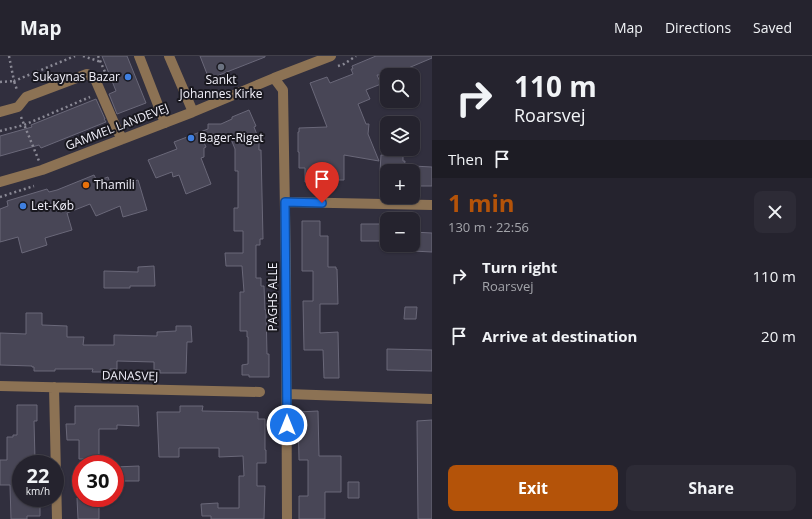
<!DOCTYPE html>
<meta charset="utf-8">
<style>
:root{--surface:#25232e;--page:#2d2b36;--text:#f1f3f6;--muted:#a3a4aa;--line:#42404a;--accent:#b45309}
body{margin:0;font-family:"Open Sans",sans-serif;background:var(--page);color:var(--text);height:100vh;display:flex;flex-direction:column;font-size:15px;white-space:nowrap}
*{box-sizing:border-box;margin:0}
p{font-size:13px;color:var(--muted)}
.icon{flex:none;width:22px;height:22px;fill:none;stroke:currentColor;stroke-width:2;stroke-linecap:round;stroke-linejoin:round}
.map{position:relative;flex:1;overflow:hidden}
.panel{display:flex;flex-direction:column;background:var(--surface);width:380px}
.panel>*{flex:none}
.guide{background:#25232e;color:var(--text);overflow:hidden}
.tools{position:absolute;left:380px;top:12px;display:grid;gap:8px}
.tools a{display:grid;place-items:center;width:40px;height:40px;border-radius:8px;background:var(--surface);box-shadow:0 1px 3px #0004,0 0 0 1px var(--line);font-size:20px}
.speed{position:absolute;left:12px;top:399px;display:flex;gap:8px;font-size:20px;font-weight:700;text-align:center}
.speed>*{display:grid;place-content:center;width:52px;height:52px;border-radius:50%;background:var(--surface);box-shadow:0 1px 3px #0004,0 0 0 1px var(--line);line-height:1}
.speed small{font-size:10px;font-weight:400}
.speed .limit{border:6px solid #d22;background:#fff;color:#111}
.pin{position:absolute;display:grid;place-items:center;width:34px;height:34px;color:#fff;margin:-41px -17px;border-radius:50% 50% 50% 0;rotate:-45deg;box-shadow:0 0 4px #0007}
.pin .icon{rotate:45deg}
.me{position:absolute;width:44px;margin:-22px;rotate:0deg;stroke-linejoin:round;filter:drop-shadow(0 0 3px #0008)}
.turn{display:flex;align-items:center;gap:14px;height:84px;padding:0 16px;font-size:18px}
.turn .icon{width:52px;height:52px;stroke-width:2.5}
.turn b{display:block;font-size:28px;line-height:34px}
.then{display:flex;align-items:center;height:38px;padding:0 16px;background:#0003;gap:8px;font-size:15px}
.round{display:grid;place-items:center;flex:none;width:42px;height:42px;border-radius:8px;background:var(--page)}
.overview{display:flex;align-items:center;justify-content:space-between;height:68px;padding:0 16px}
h1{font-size:24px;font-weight:700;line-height:30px;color:var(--accent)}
.button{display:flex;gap:8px;margin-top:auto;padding:8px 16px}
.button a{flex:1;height:46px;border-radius:8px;background:var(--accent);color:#fff;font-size:16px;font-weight:700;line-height:46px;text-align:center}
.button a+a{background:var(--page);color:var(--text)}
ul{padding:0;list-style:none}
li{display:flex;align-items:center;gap:12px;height:60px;padding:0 16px}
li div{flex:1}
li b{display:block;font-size:15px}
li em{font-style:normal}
header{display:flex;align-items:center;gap:24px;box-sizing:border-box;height:56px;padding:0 20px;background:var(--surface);border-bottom:1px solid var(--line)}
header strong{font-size:19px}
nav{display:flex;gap:22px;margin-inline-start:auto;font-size:14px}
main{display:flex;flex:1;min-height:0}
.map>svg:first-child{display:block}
.building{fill:#484656;stroke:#6a6879}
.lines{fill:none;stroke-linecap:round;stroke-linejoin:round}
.path{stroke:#8a8995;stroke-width:2.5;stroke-dasharray:2 3;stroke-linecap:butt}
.minor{stroke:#8c7254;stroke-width:10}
.route-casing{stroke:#114b97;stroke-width:10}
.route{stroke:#1a73e8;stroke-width:7}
.worship-dot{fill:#6b7280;stroke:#19181f;stroke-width:1.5}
.shop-dot{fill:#3f7fe0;stroke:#19181f;stroke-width:1.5}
.food-dot{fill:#e8710a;stroke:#19181f;stroke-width:1.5}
.labels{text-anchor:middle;stroke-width:4;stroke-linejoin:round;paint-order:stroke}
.poi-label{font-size:12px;fill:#f2f1fb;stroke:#19181f;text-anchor:start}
.street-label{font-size:12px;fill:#f2f1fb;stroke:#19181f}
</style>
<header>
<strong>Map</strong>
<nav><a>Map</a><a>Directions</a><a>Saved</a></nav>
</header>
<main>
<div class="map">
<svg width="432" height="463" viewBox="0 0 432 463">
<rect width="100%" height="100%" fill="#312f3e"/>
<path class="building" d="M102 0H127L146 47 117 58 109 38 116 35Z
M200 0H265V1L209 23Z
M376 0H432V2L406 13V19H377L381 28 366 34 370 43 358 48 366 68H369L368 78 379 105 344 99V124H322L321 126H305V112H299V96H298V76H299V72L327 71 310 27 327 21 330 27 353 18 351 13H353L352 10Z
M96 43 105 63H104L106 66 41 92 39 89 0 100V80L32 71 31 69Z
M249 54 256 70 254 71 259 84V94H261L263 183H260V189H256V222H261V230H264L265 254H266L267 298H269V321H249V319H242V309L248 308V281H247V275H240V236H244L242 210H226L225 197H243V175H234V152H238V115H235V93L231 83 203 84 206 91 204 92V101L201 102 211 128 186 138 179 119 173 121 172 116 156 122 148 104 177 93 174 86 208 73V68H221L232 63V61Z
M381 99 403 100V105H405L404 115H380Z
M413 110 432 111V130H413Z
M94 119 97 125 108 121 112 132 138 124 147 154 123 161 120 150 96 160 90 148 67 157 72 174 45 182 47 189 22 197 18 181 0 186V153L8 150 7 145 47 133 49 136 57 134Z
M302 165H320V180H328V211H336V213H337L338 248H320V277L338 276 339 322H324L323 294H304L303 245H313V215H302Z
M361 168H387V185H361Z
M413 176 432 177V196L413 195Z
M154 210 155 230H130V232H104V215L138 216V211Z
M405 251H417L416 263H404Z
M26 257H42V269L67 270V281H84L83 289H114V279L157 280V276L176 275V270H191L192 286H187L186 317H160V314H154V306L117 305V313H110V315L107 316H92L93 313H55V315H34V311H32V310L0 309V277L26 278Z
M387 293 432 294V315L387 314Z
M17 349H37V365H34L35 404H26V408H21V442H40V460H27V463H11L10 429H0V404H7V381H13V379H17Z
M75 350H138L139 370 117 369V373H99V403H79V384H67L66 368H75Z
M180 350H203L202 355 258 356V363H265V394H266V407H257V430H265L264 463H211V460H202L201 448 218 447V452H239V420H244L243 400 219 401V392H179V401H159L157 356H180Z
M318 355 319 400H341V436H325V463H299V440H308V404H299L298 356Z
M432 364V463H418L417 365Z
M139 410V425H115V411Z
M348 426H359V442H348Z
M77 442H99V463H78Z"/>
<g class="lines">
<path class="path" d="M9 0 14 25 75 0
M83 0 101 6
M98 0 105 16
M338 10 344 8 356 0
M0 26 14 25 17 34
M21 61 39 105
M0 75 24 69 90 41
M0 141 34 130"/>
<path class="minor" d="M139 0 165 67
M169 0 193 56
M274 22 283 34 286 217 287 463
M0 56 18 51 26 41 87 18 95 23 118 76 123 83
M0 126 42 114 193 56 274 22 331 0
M285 146 432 149
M0 330 260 336
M54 331 57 463
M287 338 432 343"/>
</g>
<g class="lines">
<defs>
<path id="route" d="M287 369 285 146 322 147"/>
</defs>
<use href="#route" class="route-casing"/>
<use href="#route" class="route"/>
</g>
<circle class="worship-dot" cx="221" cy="11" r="4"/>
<g class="shop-dot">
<circle cx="128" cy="21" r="4"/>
<circle cx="191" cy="82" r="4"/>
<circle cx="23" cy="150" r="4"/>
</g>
<circle class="food-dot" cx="86" cy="129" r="4"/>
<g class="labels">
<g class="poi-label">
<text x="120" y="25" text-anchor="end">Sukaynas Bazar</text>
<text x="221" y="28" text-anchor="middle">Sankt<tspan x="221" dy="14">Johannes Kirke</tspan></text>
<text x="199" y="86">Bager-Riget</text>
<text x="94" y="133">Thamili</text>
<text x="31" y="154">Let-Køb</text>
</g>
<g class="street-label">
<text transform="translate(117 71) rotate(-21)" y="4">GAMMEL LANDEVEJ</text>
<text transform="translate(273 241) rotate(-90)" y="4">PAGHS ALLE</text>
<text transform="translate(130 320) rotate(1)" y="4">DANASVEJ</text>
</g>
</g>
</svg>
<div class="tools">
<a><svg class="icon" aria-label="search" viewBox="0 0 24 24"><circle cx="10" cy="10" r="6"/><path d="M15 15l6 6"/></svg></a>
<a><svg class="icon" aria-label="layers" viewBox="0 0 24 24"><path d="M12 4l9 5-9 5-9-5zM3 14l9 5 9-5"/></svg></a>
<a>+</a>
<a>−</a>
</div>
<div class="speed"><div>22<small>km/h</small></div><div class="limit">30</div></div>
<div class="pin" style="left:322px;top:147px;background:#d93025"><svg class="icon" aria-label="arrive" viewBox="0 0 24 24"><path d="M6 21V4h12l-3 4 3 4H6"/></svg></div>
<svg class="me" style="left:287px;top:369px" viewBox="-20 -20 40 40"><circle r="17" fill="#1a73e8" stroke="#fff" stroke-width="3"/><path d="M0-11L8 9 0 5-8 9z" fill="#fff"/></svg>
</div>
<section class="panel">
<div class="guide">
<div class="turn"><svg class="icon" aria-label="right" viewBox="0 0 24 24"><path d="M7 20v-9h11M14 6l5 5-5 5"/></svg><div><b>110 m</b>Roarsvej</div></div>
<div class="then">Then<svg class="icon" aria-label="arrive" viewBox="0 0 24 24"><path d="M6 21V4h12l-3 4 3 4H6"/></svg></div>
</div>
<div class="overview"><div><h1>1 min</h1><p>130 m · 22:56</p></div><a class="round"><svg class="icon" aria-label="close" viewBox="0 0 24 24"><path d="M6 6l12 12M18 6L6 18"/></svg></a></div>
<ul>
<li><svg class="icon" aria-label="right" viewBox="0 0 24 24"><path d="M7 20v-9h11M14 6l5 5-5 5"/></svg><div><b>Turn right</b><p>Roarsvej</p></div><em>110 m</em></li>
<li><svg class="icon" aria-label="arrive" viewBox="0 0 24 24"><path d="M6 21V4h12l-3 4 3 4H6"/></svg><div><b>Arrive at destination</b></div><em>20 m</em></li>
</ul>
<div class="button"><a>Exit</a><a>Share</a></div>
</section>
</main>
